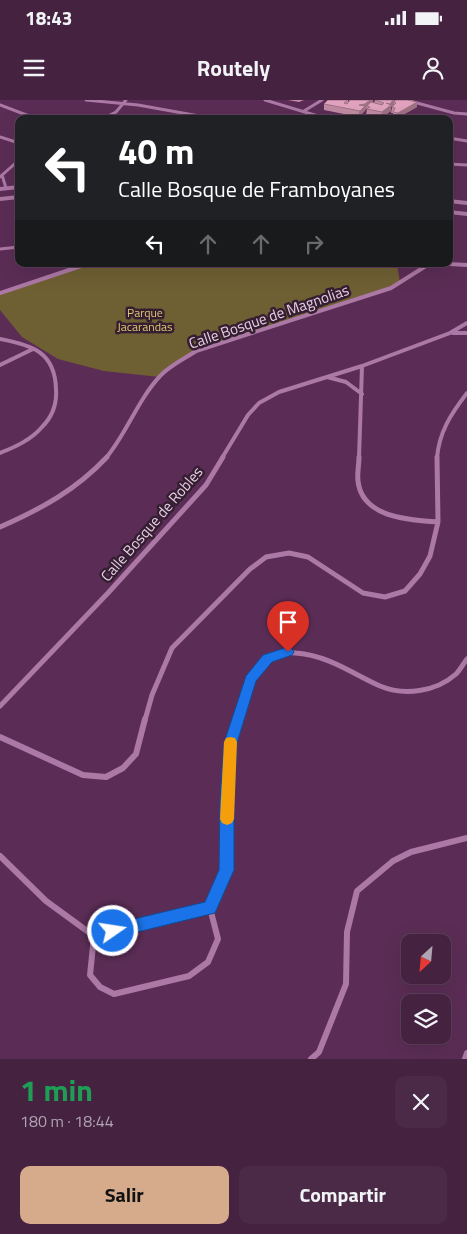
<!DOCTYPE html>
<html lang="es">
<meta charset="utf-8">
<style>
:root{--surface:#442240;--page:#4b2a47;--text:#f1f3f6;--muted:#afa4b1;--line:#5c3f59;--accent:#d6ab8b}
body{margin:0;font-family:"Titillium Web",sans-serif;background:var(--page);color:var(--text);height:100vh;display:flex;flex-direction:column;font-size:19px;white-space:nowrap}
*{box-sizing:border-box;margin:0}
p{font-size:16px;color:var(--muted)}
.icon{flex:none;width:28px;height:28px;fill:none;stroke:currentColor;stroke-width:2;stroke-linecap:round;stroke-linejoin:round}
.map{position:relative;height:959px;overflow:hidden}
.side{display:flex;flex-direction:column;background:var(--surface);flex:1}
.side>*{flex:none}
.banner{position:absolute;left:15px;top:15px;width:438px;height:152px;border-radius:10px;box-shadow:0 5px 20px #0002,0 0 0 1px var(--line);background:#202124;color:#fff;overflow:hidden}
.needle{width:32px;rotate:206deg}
.buttons{position:absolute;left:401px;top:834px;display:grid;gap:10px}
.buttons a{display:grid;place-items:center;width:50px;height:50px;border-radius:10px;background:var(--surface);box-shadow:0 5px 20px #0002,0 0 0 1px var(--line);font-size:25px}
.pin{position:absolute;display:grid;place-items:center;width:42px;height:42px;color:#fff;margin:-51px -21px;border-radius:50% 50% 50% 0;rotate:-45deg;box-shadow:0 0 5px #0007}
.pin .icon{rotate:45deg}
.me{position:absolute;width:55px;margin:-28px;rotate:77deg;stroke-linejoin:round;filter:drop-shadow(0 0 4px #0008)}
.turn{display:flex;align-items:center;gap:18px;height:105px;padding:0 20px;font-size:22px}
.turn .icon{width:65px;height:65px;stroke-width:2.5}
.turn b{display:block;font-size:35px;line-height:42px}
.lanes{display:flex;align-items:center;height:48px;padding:0 20px;background:#0003;justify-content:center;gap:25px;direction:ltr}
.lanes .off{opacity:.35}
.round{display:grid;place-items:center;flex:none;width:52px;height:52px;border-radius:10px;background:var(--page)}
.overview{display:flex;align-items:center;justify-content:space-between;height:85px;padding:0 20px}
h1{font-size:30px;font-weight:700;line-height:38px;color:#1e9e55}
.cta{display:flex;gap:10px;margin-top:auto;padding:10px 20px}
.cta a{flex:1;height:58px;border-radius:10px;background:var(--accent);color:#111;font-size:20px;font-weight:700;line-height:58px;text-align:center}
.cta a+a{background:var(--page);color:var(--text)}
.status{display:flex;justify-content:space-between;align-items:center;height:35px;padding:0 25px;background:var(--surface);direction:ltr}
.status svg{height:14px;fill:currentColor}
header{display:flex;justify-content:space-between;align-items:center;height:65px;padding:0 20px;background:var(--surface);font-size:22px;font-weight:700}
.map>svg:first-child{display:block}
.green{fill:#6f6033}
.lines{fill:none;stroke-linecap:round;stroke-linejoin:round}
.minor-far3{stroke:#ac78a5;stroke-width:3}
.minor-far2{stroke:#ac78a5;stroke-width:4}
.minor-far1{stroke:#ac78a5;stroke-width:5}
.minor{stroke:#ac78a5;stroke-width:6}
.secondary{fill:#ac78a5;fill-rule:evenodd}
.wall{fill:#c28ca3}
.shaded-wall{fill:#9e7284}
.building{fill:#e1a3bd;stroke:#9e7284}
.route{fill:#1a73e8;stroke:#114b97}
.slow{fill:#f59e0b}
.labels{text-anchor:middle;stroke-width:5;stroke-linejoin:round;paint-order:stroke}
.far-park-label{font-size:12px;fill:#e1c56f;stroke:#341f32}
.street-label{font-size:15px;fill:#e9cde4;stroke:#341f32}
</style>
<div class="status"><b>18:43</b><svg viewBox="0 0 49 12"><path d="M0 12V9h3v3zM5 12V6h3v6zM10 12V3h3v9zM15 12V0h3v12zM26 1h20v11H26zM47 4h2v5h-2z"/></svg></div>
<header><svg class="icon" aria-label="menu" viewBox="0 0 24 24"><path d="M4 6h16M4 12h16M4 18h16"/></svg>Routely<svg class="icon" aria-label="person" viewBox="0 0 24 24"><circle cx="12" cy="8" r="4"/><path d="M4 21q1-7 8-7t8 7"/></svg></header>
<div class="map">
<svg width="467" height="959" viewBox="0 0 467 959">
<rect width="100%" height="100%" fill="#5b2d56"/>
<path class="green" d="M87 164H397L400 183 196 251 160 277 104 271 58 259 22 237 0 210V193Z"/>
<g class="lines">
<path class="minor-far3" d="M86 0 138 5 216 19
M265 0 328 19
M406 0 454 13 467 14
M0 5 37 19
M304 11 322 0
M102 19 116 12 126 0
M0 37 19 43
M449 38 467 41
M449 64 467 65
M2 75 6 88
M0 77 19 60
M0 149 19 147"/>
<path class="minor-far2" d="M449 164 467 165
M0 193 87 164
M453 233H467
M0 239C32 245 55 252 56 289 57 303 52 317 42 327 31 340 15 347 0 353
M0 265 33 249
M327 277 346 282 362 294
M106 358C127 333 138 299 161 275 171 265 184 259 196 251L391 188 429 164
M222 358 248 315 259 303 279 292 362 266 450 233 467 223
M359 358 362 266
M437 358C439 332 451 314 467 293"/>
<path class="minor-far1" d="M359 357C359 365 357 373 358 381 362 418 410 420 438 422
M0 427C41 409 76 390 107 357
M0 606 108 493 206 385 223 357
M145 620 152 595 172 548 250 469 266 457 289 453 308 457 363 493 385 497 405 491 420 474 430 456 438 422 437 357
M238 620C244 602 250 572 267 559 274 554 287 552 296 553 330 556 351 573 380 586 404 596 436 592 456 574 460 570 463 564 467 559"/>
<path class="minor" d="M0 637 83 675 106 677 123 668 136 654 145 619
M0 756 46 801 94 836 210 808 227 770V700L230 643 238 619
M94 836 90 875 100 887 114 894 189 876 208 862 218 839 210 808
M311 959 319 952 346 884 347 832 357 791 393 761 411 752 467 738
M465 959 467 953"/>
<path class="secondary" d="M19 85V89L0 91V87Z
M19 95V99L0 101V97Z
M449 99 467 101V105L449 103Z
M449 110 467 112V116L449 114Z"/>
</g>
<path class="wall" d="M288 0H304L299 2Z
M328 0H348V2L374 3 375 0H407L417 7 397 18H393V13H391L392 7 394 4 391 7V11L381 18 366 15 367 8 359 17 324 10V4Z"/>
<path class="shaded-wall" d="M370 0H373V2L367 6 365 11 359 17V5Z
M393 0H398L394 2V4L391 7V11L381 18 382 12Z
M417 2V7L397 18 398 13Z"/>
<path class="building" d="M328 0H347L344 3 347 4 350 0H370L365 4 359 5 365 6 360 11 324 4Z
M375 0H393L390 4 386 3 391 5 382 12 367 9 370 7 367 6 371 2 382 5 384 3Z
M396 0H407L417 2 398 13 393 12 395 8 392 7 396 3 394 2Z"/>
<path class="route" d="M288 547 292 549 294 552 292 555 272 562 256 581 237 643 234 700V770L215 813 113 838 108 836 106 831 108 826 113 824 205 802 219 770 220 700 224 643 246 576 263 555Z"/>
<path class="slow" d="M231 637 235 638 237 642 234 719 232 723 227 725 222 723 220 719 224 642 226 638Z"/>
<g class="labels">
<g class="far-park-label">
<text x="145" y="217">Parque<tspan x="145" dy="14">Jacarandas</tspan></text>
</g>
<g class="street-label">
<text transform="translate(269 217) rotate(-19)" y="5">Calle Bosque de Magnolias</text>
<text transform="translate(152 424) rotate(-49)" y="5">Calle Bosque de Robles</text>
</g>
</g>
</svg>
<div class="buttons">
<a><svg class="needle" viewBox="-14 -14 28 28"><path d="M0-13l5 13h-10z" fill="#e53935"/><path d="M0 13l5-13h-10z" fill="#afa4b1"/></svg></a>
<a><svg class="icon" aria-label="layers" viewBox="0 0 24 24"><path d="M12 4l9 5-9 5-9-5zM3 14l9 5 9-5"/></svg></a>
</div>
<div class="pin" style="left:288px;top:552px;background:#d93025"><svg class="icon" aria-label="arrive" viewBox="0 0 24 24"><path d="M6 21V4h12l-3 4 3 4H6"/></svg></div>
<svg class="me" style="left:113px;top:831px" viewBox="-20 -20 40 40"><circle r="17" fill="#1a73e8" stroke="#fff" stroke-width="3"/><path d="M0-11L8 9 0 5-8 9z" fill="#fff"/></svg>
<div class="banner">
<div class="turn"><svg class="icon" aria-label="left" viewBox="0 0 24 24"><path d="M17 20v-9H6M10 6l-5 5 5 5"/></svg><div><b>40 m</b>Calle Bosque de Framboyanes</div></div>
<div class="lanes"><svg class="icon" aria-label="left" viewBox="0 0 24 24"><path d="M17 20v-9H6M10 6l-5 5 5 5"/></svg><svg class="icon off" aria-label="ahead" viewBox="0 0 24 24"><path d="M12 20V5M6 11l6-6 6 6"/></svg><svg class="icon off" aria-label="ahead" viewBox="0 0 24 24"><path d="M12 20V5M6 11l6-6 6 6"/></svg><svg class="icon off" aria-label="right" viewBox="0 0 24 24"><path d="M7 20v-9h11M14 6l5 5-5 5"/></svg></div>
</div>
</div>
<section class="side">
<div class="overview"><div><h1>1 min</h1><p>180 m · 18:44</p></div><a class="round"><svg class="icon" aria-label="close" viewBox="0 0 24 24"><path d="M6 6l12 12M18 6L6 18"/></svg></a></div>
<div class="cta"><a>Salir</a><a>Compartir</a></div>
</section>
